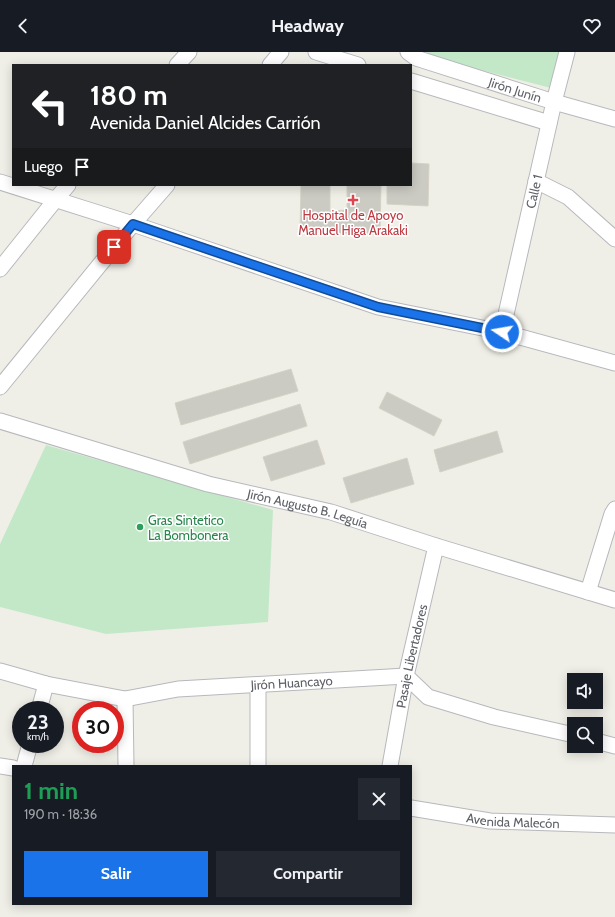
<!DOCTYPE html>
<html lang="es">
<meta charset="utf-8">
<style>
:root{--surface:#171b24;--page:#242831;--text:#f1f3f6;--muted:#9ea1a6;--accent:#1a73e8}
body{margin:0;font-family:Cabin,sans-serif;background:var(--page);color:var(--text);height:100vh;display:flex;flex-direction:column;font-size:15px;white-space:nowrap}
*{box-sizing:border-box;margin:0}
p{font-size:13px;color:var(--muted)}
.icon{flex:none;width:22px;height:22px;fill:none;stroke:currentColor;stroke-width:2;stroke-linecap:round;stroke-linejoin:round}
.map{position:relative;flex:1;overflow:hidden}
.drawer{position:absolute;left:12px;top:713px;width:400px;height:140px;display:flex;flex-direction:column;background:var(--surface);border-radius:0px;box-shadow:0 2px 10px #0003}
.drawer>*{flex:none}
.guide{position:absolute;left:12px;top:12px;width:400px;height:122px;border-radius:0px;box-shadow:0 2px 10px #0003;background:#202124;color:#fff;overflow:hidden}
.fabs{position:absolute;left:567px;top:621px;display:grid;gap:8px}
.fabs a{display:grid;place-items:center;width:36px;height:36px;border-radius:0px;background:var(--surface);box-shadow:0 2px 10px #0003;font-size:20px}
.speed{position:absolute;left:12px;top:649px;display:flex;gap:8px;font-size:20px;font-weight:700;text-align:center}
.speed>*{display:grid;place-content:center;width:52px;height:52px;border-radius:50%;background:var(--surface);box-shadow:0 2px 10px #0003;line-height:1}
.speed small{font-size:10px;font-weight:400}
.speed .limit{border:6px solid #d22;background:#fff;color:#111}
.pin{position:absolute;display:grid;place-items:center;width:34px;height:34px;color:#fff;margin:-17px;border-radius:8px;box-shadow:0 2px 6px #0006}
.me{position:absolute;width:44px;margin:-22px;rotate:282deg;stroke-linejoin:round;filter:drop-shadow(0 0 3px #0008)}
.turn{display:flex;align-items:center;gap:14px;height:84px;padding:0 12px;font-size:18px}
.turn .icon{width:52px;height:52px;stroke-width:2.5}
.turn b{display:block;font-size:28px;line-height:34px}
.then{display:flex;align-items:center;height:38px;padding:0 12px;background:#0003;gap:8px;font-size:15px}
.round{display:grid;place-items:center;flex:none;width:42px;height:42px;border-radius:0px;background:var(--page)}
.overview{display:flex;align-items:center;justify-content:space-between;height:68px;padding:0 12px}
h1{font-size:24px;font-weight:800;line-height:30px;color:#1e9e55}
.action{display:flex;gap:8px;margin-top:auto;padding:8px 12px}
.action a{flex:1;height:46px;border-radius:0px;background:var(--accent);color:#fff;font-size:16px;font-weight:800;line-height:46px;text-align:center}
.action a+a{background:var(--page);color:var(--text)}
header{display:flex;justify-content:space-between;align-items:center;height:52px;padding:0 12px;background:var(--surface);font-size:18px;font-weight:800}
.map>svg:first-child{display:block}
.green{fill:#c3e8c8}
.building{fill:#cbcac3;stroke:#d5d2c5}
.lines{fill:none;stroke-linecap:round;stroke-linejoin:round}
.street-casing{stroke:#b7b8bd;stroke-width:17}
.street{stroke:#fff;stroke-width:15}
.route-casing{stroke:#114b97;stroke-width:10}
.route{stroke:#1a73e8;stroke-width:7}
.health-dot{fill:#e0444e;stroke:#fff;stroke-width:1.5}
.leisure-dot{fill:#2e9e5b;stroke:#fff;stroke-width:1.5}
.labels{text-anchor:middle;stroke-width:3;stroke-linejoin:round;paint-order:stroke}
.street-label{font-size:13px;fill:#5e6167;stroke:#fff}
.health-label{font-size:13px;fill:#be3a42;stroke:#fff}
.leisure-label{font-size:13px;fill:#27864d;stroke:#fff;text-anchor:start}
</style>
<header><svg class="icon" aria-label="back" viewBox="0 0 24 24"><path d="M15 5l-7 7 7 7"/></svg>Headway<svg class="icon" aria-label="heart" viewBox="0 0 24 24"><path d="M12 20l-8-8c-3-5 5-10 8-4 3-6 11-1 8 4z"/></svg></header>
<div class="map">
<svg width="615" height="865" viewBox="0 0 615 865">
<rect width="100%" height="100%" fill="#f0efe7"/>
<path class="green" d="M427 0H561L551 36 430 5Z
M46 393 273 458 268 570 106 582 0 555V492Z"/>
<path class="building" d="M411 111 429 112 428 154 387 152V133H411Z
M301 133H330V159L347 158V133H381L380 182 300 180Z
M291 317 298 339 181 373 175 351Z
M387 340 442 368 434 384 379 356Z
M300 352 307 374 190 412 183 390Z
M497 379 503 400 440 420 434 398Z
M317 388 325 412 271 429 263 405Z
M407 406 414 432 351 451 343 426Z"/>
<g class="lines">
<defs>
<g id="street">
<path d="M316 0 358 13"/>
<path id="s1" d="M408 0 416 6 554 50 615 67"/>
<path d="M177 13 189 0"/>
<path d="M270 13 281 0"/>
<path d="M411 29 549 71"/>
<path d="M536 129 568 145 615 187"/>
<path d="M0 130 133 172 378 255 502 280 615 311"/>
<path d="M0 217 56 147 68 133"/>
<path id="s2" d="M502 280 554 50 567 0"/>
<path d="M0 335 133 172 167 133"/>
<path id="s3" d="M0 369 208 432 331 460 436 494 615 548"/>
<path d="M588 540 612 462 615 457"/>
<path id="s4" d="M0 619 46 632 125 647 178 637 406 624 428 645 494 665 574 683"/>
<path d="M258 633V714"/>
<path d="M125 647 126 714"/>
<path d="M39 658 46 632"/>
<path d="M596 689 615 694"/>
<path d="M0 714 13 716"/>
<path d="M24 714 30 692"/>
<path id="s5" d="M390 714 406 624 436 494"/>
<path id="s6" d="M411 756 490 769 615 773"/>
</g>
</defs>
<use href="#street" class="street-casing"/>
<use href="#street" class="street"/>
</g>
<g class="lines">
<defs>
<path id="route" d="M114 195 133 172 378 255 502 280"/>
</defs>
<use href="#route" class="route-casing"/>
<use href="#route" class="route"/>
</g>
<path class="health-dot" d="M351 142h4v4h4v4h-4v4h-4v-4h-4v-4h4z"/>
<circle class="leisure-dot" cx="140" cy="475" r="4"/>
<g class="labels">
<g class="street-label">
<text dy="5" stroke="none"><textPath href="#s1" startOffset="114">Jirón Junín</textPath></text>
<text dy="5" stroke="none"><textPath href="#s2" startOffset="144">Calle 1</textPath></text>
<text dy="5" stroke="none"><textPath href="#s3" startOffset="320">Jirón Augusto B. Leguía</textPath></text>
<text dy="5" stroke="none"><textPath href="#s5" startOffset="112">Pasaje Libertadores</textPath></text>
<text dy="5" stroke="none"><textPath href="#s4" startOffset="296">Jirón Huancayo</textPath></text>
<text dy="5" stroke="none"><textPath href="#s6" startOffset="103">Avenida Malecón</textPath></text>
</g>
<g class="health-label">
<text x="353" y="168">Hospital de Apoyo<tspan x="353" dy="15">Manuel Higa Arakaki</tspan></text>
</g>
<g class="leisure-label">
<text x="148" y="473">Gras Sintetico<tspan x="148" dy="15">La Bombonera</tspan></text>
</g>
</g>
</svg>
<div class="fabs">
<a><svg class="icon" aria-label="sound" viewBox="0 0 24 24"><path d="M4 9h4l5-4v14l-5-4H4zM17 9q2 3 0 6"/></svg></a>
<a><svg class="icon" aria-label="search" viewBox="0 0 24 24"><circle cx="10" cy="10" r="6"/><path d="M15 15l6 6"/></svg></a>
</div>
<div class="speed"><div>23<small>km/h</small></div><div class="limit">30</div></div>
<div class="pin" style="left:114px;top:195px;background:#d93025"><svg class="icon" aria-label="arrive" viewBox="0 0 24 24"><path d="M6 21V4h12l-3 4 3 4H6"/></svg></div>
<svg class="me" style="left:502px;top:280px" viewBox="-20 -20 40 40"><circle r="17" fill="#1a73e8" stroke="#fff" stroke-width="3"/><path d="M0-11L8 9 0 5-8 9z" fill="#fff"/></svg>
<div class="guide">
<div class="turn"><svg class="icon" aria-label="left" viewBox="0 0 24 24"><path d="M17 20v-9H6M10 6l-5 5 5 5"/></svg><div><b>180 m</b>Avenida Daniel Alcides Carrión</div></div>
<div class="then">Luego<svg class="icon" aria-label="arrive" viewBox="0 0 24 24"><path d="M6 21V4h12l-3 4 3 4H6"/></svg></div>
</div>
<section class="drawer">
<div class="overview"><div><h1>1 min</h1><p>190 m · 18:36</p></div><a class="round"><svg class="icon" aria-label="close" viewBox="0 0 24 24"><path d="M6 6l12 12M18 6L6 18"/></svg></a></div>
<div class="action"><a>Salir</a><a>Compartir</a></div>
</section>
</div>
